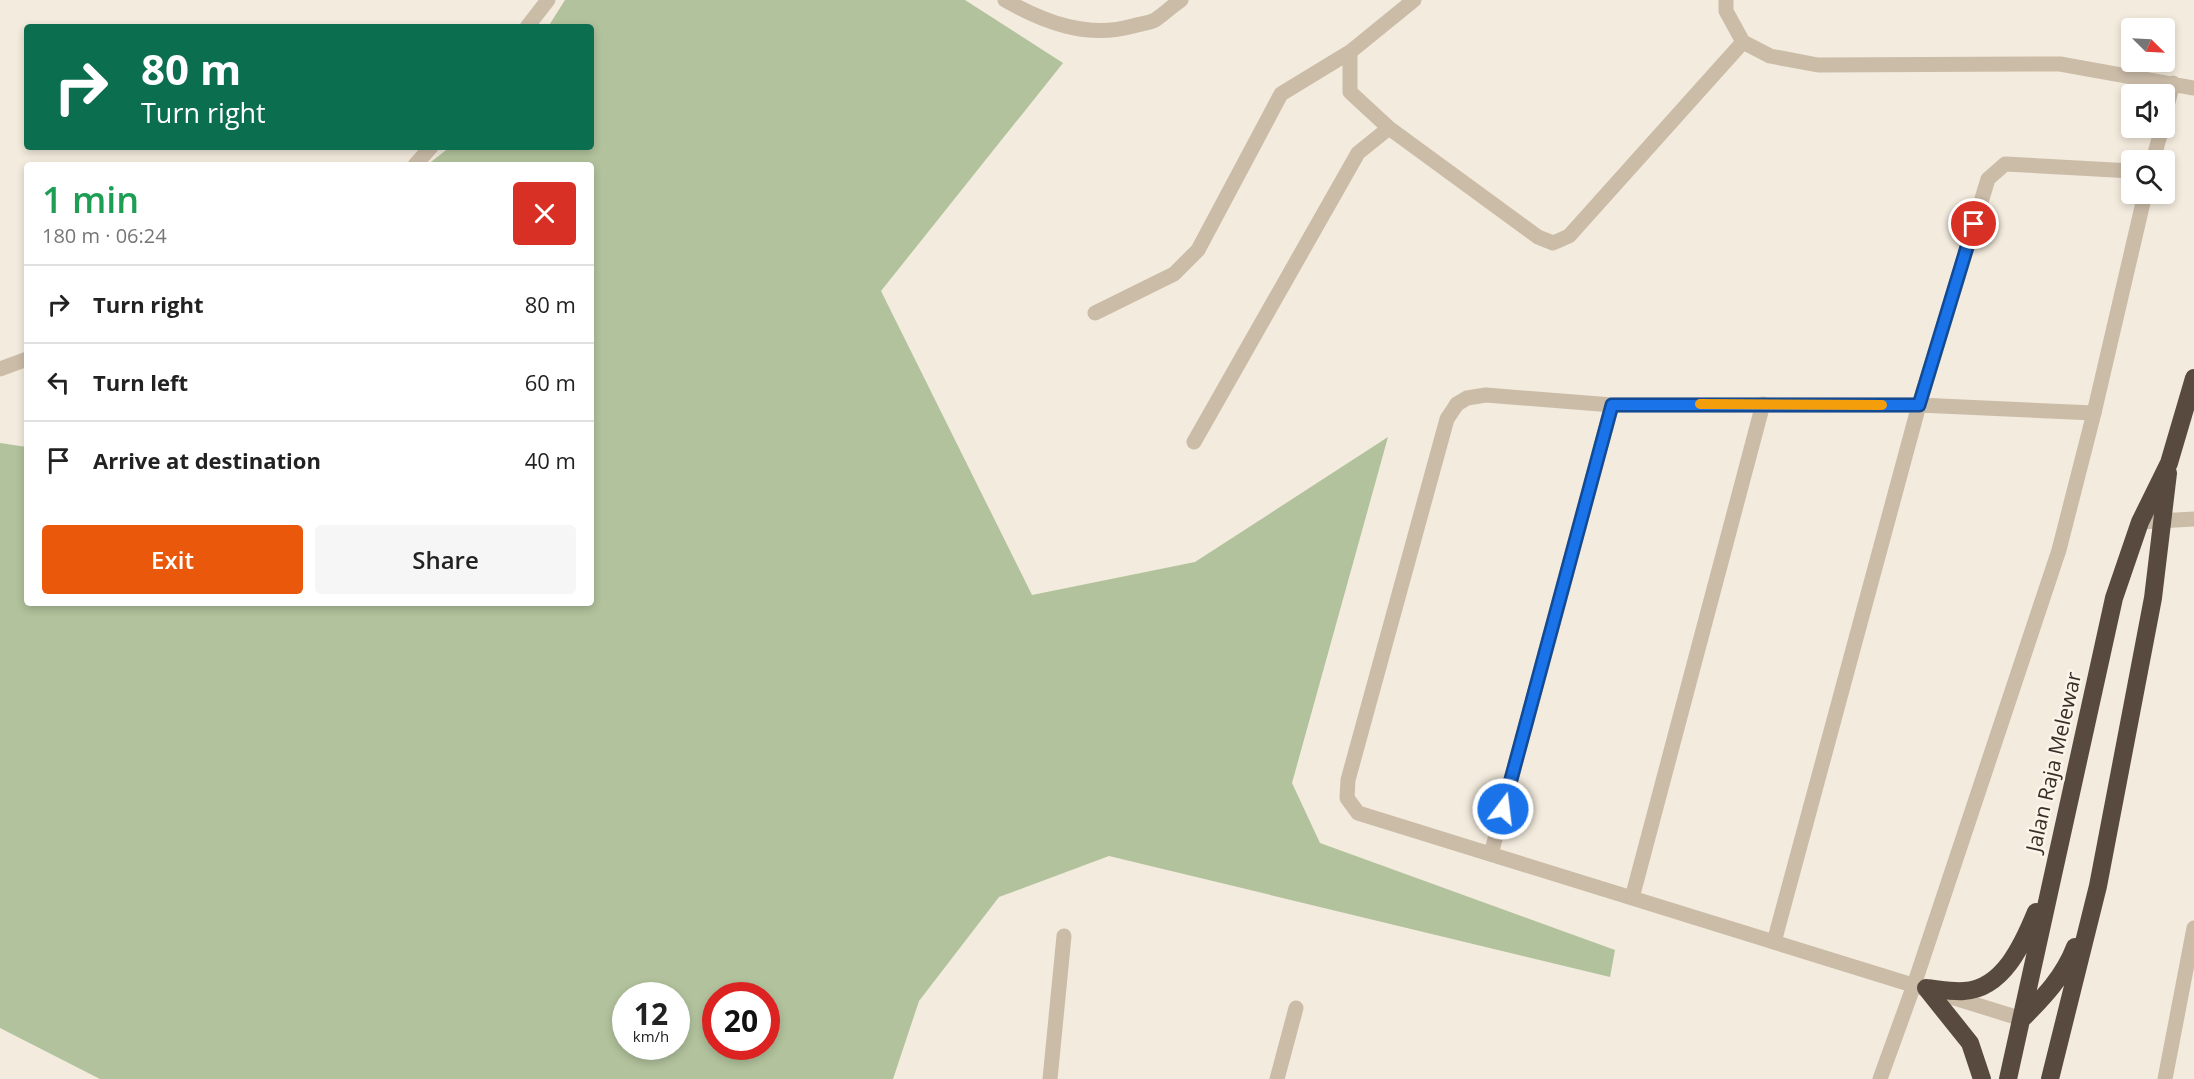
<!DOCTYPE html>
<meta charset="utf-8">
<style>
:root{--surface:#fff;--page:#f6f6f6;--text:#222;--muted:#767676;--line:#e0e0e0;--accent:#ea580c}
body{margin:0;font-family:"Open Sans",sans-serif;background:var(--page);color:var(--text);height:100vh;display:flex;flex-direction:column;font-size:22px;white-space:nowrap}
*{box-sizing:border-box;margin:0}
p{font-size:20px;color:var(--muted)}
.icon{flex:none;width:33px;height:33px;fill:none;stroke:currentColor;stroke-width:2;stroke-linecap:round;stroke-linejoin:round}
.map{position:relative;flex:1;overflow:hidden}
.side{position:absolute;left:24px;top:162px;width:570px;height:444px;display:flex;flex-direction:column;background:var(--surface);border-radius:6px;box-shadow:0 3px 9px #0003}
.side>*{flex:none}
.top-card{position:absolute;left:24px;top:24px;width:570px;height:126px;border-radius:6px;box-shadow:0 3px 9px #0003;background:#0b6e4f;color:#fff;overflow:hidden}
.needle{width:39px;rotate:114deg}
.buttons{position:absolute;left:2121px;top:18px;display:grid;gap:12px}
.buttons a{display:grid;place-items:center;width:54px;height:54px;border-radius:6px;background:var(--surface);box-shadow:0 3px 9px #0003;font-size:30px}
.speed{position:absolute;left:612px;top:982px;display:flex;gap:12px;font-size:30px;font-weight:700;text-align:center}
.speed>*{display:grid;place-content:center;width:78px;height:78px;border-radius:50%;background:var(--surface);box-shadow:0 3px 9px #0003;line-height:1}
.speed small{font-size:15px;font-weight:400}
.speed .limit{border:9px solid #d22;background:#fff;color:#111}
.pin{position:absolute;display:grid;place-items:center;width:51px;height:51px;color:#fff;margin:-26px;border:3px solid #fff;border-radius:50%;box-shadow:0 2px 6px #0007}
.me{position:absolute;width:66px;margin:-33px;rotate:15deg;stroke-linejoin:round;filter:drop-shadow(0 0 4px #0008)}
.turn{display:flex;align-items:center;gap:21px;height:126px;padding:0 18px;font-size:27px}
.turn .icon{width:78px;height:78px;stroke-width:2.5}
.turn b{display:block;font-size:42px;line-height:51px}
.round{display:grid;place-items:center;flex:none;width:63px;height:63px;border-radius:6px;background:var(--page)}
.summary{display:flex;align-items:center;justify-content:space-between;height:102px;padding:0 18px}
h1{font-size:36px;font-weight:600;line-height:45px;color:#1e9e55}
.action{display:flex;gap:12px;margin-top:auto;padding:12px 18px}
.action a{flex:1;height:69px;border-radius:6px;background:var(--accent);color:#fff;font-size:24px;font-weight:600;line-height:69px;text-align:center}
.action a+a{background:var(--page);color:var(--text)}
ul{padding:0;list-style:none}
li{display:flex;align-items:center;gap:18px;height:78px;padding:0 18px;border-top:2px solid var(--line)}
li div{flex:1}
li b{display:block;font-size:22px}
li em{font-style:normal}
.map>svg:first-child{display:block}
.green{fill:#b1c29c;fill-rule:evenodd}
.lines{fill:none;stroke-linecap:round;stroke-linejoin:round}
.lane{stroke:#cbbca8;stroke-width:15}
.street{stroke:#cbbca8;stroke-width:15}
.highway{stroke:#594a3f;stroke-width:18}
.route-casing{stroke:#114b97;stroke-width:15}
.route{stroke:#1a73e8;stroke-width:10}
.slow{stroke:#f59e0b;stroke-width:10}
.labels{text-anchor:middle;stroke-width:5;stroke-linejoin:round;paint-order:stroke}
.street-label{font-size:21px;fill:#382f28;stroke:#faf4e9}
</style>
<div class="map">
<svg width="2194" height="1079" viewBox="0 0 2194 1079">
<rect width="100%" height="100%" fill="#f3ebdd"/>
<path class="green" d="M565 0H965L1063 63 881 291 1032 595 1195 562 1388 437 1292 783 1320 843 1615 950 1610 977 1109 856 999 897 919 1001 893 1079H100L0 1028V443L27 447V603H591V165H427L450 147H591V27H548ZM626 996H676V1047H626ZM716 996H766V1047H716Z"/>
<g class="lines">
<path class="lane" d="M1414 0 1350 52V92L1389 128 1538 237 1553 243 1569 236 1743 42
M1095 313 1174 274 1198 250 1281 94 1350 52
M1457 404 1467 398 1486 395 1612 405H1919L2094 413
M1194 442 1358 153 1389 128
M1491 854 1612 405
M1774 942 1919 405 1988 179 2005 164 2132 171
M1050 1079 1064 936
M1277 1079 1296 1008
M1880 1079 1914 985
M2165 1079 2194 928"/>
<path class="street" d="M1005 0C1044 22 1087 39 1133 26 1140 24 1149 23 1155 20 1164 14 1172 6 1181 0
M1726 0V11L1743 42 1770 56 1818 65 2060 64 2194 88
M527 27 548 0
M2164 117 2173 83
M2153 160 2162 128
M415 165 431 147
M0 369 27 359
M1457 404 1447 419 1348 780 1347 798 1358 813 2022 1019
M2140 522 2194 519
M1632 898 1763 404
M1914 985 2059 550 2094 413 2145 194"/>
<path class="highway" d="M1926 988C1938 989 1951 992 1964 991 2003 989 2023 944 2036 912
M1926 988 1970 1043 1982 1079
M2022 1019C2044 997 2064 976 2075 947
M2008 1079 2114 598 2140 522 2169 463 2194 378
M2050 1079 2098 886 2153 598 2168 473"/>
</g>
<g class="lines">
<defs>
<path id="route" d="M1503 809 1612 405H1919L1974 224"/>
</defs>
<use href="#route" class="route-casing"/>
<use href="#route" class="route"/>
<path class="slow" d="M1700 404 1882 405"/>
</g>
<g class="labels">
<g class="street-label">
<text transform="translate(2054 762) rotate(-77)" y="7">Jalan Raja Melewar</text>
</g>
</g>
</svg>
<div class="buttons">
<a><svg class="needle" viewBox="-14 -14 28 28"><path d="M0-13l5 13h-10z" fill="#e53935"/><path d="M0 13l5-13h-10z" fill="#767676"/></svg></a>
<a><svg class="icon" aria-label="sound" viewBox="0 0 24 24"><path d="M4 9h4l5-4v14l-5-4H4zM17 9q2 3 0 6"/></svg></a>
<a><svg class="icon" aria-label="search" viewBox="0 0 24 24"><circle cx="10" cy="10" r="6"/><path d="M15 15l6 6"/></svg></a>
</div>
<div class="speed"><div>12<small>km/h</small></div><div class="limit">20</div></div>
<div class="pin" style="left:1974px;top:224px;background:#d93025"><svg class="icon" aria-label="arrive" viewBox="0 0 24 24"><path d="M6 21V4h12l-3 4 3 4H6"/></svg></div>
<svg class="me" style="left:1503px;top:809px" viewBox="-20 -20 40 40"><circle r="17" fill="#1a73e8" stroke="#fff" stroke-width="3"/><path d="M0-11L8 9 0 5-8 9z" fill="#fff"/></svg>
<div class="top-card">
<div class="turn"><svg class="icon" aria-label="right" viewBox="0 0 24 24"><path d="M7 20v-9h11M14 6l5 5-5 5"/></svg><div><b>80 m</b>Turn right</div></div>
</div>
<section class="side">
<div class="summary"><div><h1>1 min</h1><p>180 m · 06:24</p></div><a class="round" style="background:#d93025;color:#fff"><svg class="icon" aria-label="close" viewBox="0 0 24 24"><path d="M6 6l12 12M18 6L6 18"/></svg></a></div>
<ul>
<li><svg class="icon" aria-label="right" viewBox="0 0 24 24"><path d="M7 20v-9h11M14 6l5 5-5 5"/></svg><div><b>Turn right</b></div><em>80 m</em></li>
<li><svg class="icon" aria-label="left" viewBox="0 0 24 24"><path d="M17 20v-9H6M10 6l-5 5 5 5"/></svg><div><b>Turn left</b></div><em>60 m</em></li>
<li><svg class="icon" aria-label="arrive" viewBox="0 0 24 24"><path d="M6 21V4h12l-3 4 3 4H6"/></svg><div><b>Arrive at destination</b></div><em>40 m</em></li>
</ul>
<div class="action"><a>Exit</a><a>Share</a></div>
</section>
</div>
